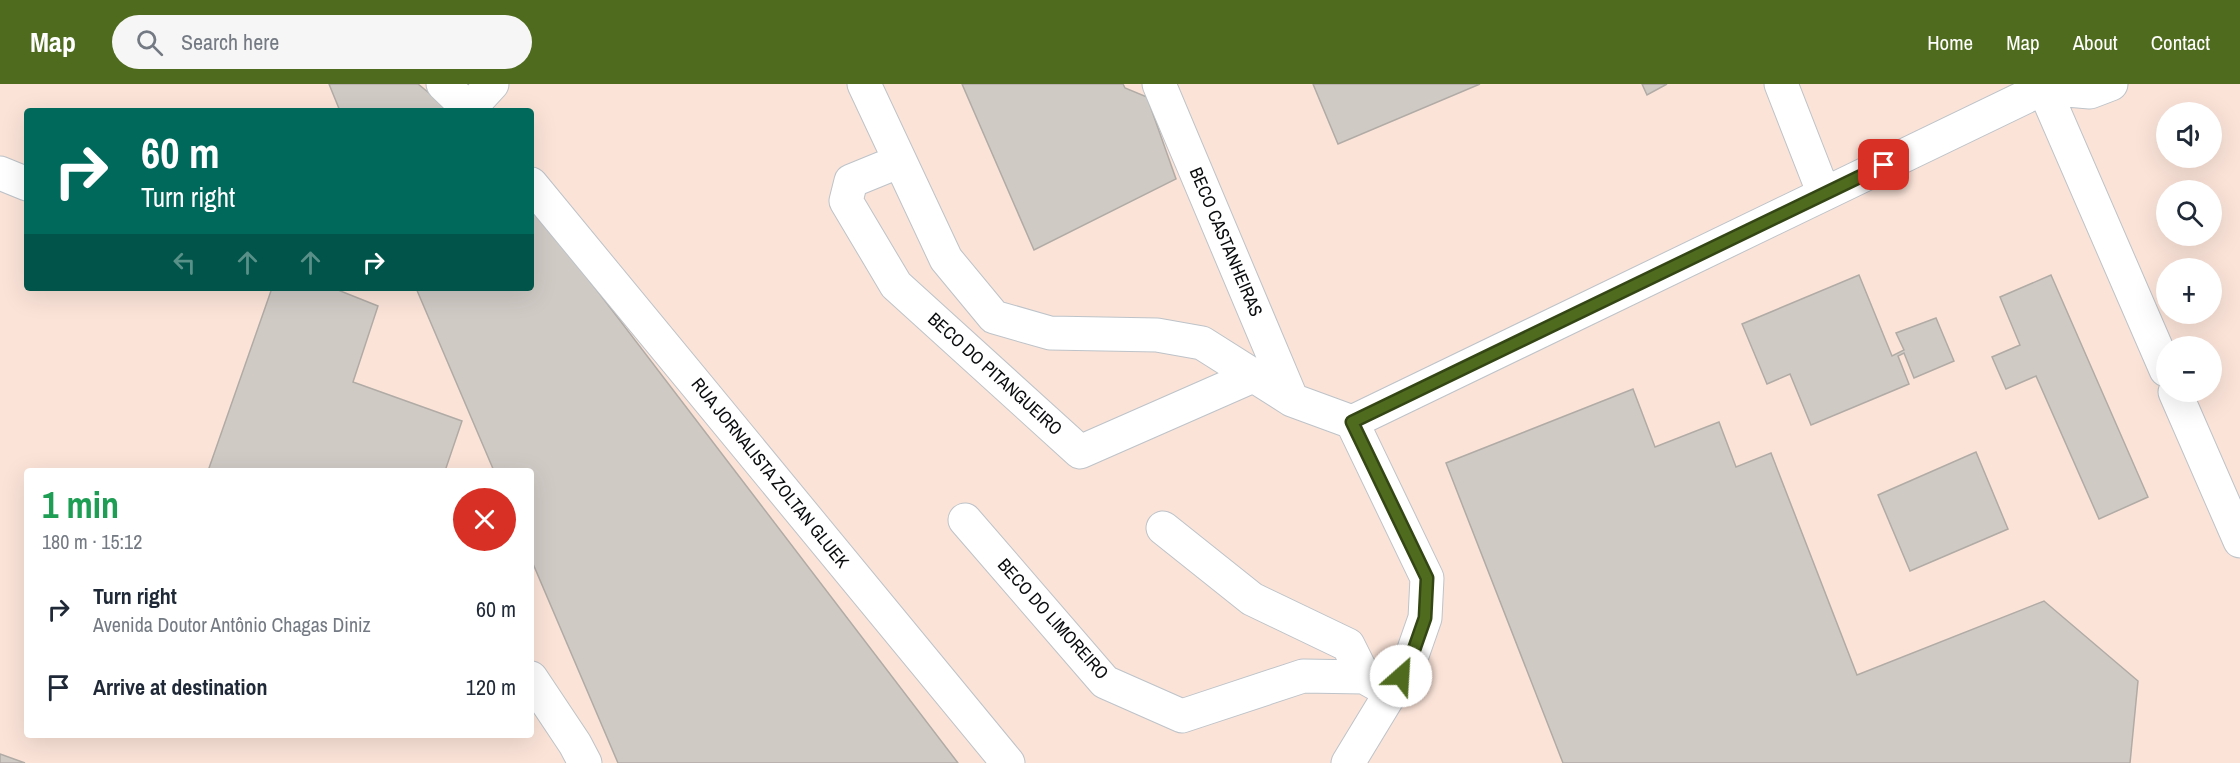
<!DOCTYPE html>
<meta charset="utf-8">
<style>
:root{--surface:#fff;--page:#f6f6f7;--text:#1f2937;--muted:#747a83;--accent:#4f6b1e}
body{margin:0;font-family:"Archivo Narrow",sans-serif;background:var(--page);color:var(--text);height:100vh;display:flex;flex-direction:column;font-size:22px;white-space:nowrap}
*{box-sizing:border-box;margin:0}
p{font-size:20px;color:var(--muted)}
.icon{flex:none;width:33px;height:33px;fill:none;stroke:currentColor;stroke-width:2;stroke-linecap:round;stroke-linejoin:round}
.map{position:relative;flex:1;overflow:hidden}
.sheet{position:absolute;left:24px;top:384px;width:510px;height:270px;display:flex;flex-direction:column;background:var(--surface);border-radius:6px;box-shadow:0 6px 24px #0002}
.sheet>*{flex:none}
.banner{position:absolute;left:24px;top:24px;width:510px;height:183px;border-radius:6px;box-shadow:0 6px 24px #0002;background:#00695c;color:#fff;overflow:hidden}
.tools{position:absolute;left:2156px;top:18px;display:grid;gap:12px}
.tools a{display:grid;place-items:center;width:66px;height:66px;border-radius:50%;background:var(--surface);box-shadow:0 6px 24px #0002;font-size:30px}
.pin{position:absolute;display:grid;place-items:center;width:51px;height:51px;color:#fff;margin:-26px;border-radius:12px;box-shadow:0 3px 9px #0006}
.me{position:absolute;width:66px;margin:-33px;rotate:26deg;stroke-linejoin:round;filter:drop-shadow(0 0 4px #0008)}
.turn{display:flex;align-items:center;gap:21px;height:126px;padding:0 18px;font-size:27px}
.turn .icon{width:78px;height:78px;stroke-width:2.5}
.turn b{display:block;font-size:42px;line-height:51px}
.lanes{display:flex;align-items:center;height:57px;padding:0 18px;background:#0003;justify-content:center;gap:30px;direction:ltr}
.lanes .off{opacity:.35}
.round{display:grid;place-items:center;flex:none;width:63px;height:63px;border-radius:32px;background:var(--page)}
.overview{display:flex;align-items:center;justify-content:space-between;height:102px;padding:0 18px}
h1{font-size:36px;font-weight:800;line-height:45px;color:#1e9e55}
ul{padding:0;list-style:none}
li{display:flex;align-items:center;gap:18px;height:78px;padding:0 18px}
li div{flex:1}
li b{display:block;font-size:22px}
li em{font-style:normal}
header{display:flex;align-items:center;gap:36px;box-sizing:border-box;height:84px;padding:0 30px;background:var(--accent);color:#fff}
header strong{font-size:28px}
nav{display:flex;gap:33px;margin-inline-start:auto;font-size:21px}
.search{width:420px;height:54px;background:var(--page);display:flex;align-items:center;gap:15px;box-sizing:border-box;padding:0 21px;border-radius:33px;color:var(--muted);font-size:22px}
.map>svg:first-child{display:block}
.industrial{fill:#fbe3d8;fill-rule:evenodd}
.building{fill:#d0cac5;stroke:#b1aba6;stroke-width:1.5}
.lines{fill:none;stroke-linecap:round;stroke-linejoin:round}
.minor-casing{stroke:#bdc3c8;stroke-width:35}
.minor{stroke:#fff;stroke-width:33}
.route-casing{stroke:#334614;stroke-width:15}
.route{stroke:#4f6b1e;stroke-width:10}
.labels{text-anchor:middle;stroke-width:6;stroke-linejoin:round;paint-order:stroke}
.street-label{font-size:18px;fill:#0a0c0e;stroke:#fff}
</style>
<header>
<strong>Map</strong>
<div class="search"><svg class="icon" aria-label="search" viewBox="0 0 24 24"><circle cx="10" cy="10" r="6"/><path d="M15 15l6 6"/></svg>Search here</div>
<nav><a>Home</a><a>Map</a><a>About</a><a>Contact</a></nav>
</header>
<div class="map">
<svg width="2240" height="679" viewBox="0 0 2240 679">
<rect width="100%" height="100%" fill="#edf3f9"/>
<path class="industrial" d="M0 0H2240V679H0ZM27 27H531V204H27ZM2166 28H2211V74H2166ZM2166 106H2211V152H2166ZM2166 184H2211V230H2166ZM2166 262H2211V308H2166ZM27 387H531V651H27Z"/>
<path class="building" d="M329 0H418L451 27H340Z
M962 0H1123L1125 4 1147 13 1176 95 1034 166Z
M1313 0H1480L1338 60Z
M1642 0H1667L1647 11Z
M531 120 958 679H618L531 475V387H494L416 204H531Z
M1859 191 1892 272 1904 266 1896 249 1936 234 1954 277 1914 294 1904 269 1898 272 1909 300 1811 341 1790 290 1767 300 1742 240Z
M2051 191 2148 413 2099 435 2036 292 2006 305 1992 273 2020 261 2000 213Z
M272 204H333L378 222 353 298 462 337 445 387H208Z
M1633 305 1655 363 1719 338 1736 383 1771 369 1857 591 2044 517 2138 597 2130 679H1563L1446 379Z
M1976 368 2008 445 1910 487 1878 411Z
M0 670 25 679H0Z"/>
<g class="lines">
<defs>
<path id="minor" d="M443 0 471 27
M864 0 946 175 994 233 1050 249 1157 251 1202 259 1292 316 1352 338
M1159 0 1292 316
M1781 0 1824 110
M2042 0 2166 286
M469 25 492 0
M900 77 851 97 846 117 896 201 1080 368 1253 292
M0 89 27 100
M531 100 1008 679
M2175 308 2240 457
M1352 338 2044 4 2090 8 2111 0
M965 436 1105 598 1182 632 1303 592 1364 593 1391 608
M1163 444 1252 515 1348 561 1364 593
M531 594 575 660 585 679
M1348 679 1410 577 1425 534 1427 494 1352 338"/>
</defs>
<use href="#minor" class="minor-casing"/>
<use href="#minor" class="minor"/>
</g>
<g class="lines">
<defs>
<path id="route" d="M1401 592 1410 577 1425 534 1427 494 1352 338 1884 81"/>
</defs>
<use href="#route" class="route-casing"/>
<use href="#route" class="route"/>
</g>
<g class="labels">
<g class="street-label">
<text transform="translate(1226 158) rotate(67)" y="6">BECO CASTANHEIRAS</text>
<text transform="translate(995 290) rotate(42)" y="6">BECO DO PITANGUEIRO</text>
<text transform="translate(770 389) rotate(51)" y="6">RUA JORNALISTA ZOLTAN GLUEK</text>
<text transform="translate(1053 535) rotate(48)" y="6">BECO DO LIMOREIRO</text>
</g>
</g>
</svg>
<div class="tools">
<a><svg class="icon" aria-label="sound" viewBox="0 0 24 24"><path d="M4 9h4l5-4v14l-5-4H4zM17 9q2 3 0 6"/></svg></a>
<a><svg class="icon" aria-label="search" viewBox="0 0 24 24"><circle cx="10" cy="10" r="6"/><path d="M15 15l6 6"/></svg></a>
<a>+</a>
<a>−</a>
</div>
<div class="pin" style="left:1884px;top:81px;background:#d93025"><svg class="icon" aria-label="arrive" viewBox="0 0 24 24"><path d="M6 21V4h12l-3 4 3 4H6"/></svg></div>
<svg class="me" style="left:1401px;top:592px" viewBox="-20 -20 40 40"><circle r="19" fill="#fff"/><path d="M0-13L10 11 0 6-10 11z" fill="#4f6b1e"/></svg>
<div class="banner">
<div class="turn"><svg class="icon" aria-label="right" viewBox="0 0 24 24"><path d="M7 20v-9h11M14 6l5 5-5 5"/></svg><div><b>60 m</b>Turn right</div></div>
<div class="lanes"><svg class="icon off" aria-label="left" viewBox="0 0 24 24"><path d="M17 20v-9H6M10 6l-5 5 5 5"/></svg><svg class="icon off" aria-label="ahead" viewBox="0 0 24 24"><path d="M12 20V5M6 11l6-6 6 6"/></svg><svg class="icon off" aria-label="ahead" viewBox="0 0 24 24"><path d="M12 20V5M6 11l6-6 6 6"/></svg><svg class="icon" aria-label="right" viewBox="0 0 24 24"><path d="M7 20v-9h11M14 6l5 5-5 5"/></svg></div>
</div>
<section class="sheet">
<div class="overview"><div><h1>1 min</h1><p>180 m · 15:12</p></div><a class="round" style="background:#d93025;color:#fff"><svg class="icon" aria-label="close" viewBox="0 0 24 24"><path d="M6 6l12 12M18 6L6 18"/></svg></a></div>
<ul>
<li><svg class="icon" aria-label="right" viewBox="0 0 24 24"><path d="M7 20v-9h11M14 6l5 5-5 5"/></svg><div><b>Turn right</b><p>Avenida Doutor Antônio Chagas Diniz</p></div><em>60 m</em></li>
<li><svg class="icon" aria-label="arrive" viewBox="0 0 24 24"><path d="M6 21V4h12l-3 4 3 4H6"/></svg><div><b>Arrive at destination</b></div><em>120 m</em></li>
</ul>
</section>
</div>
